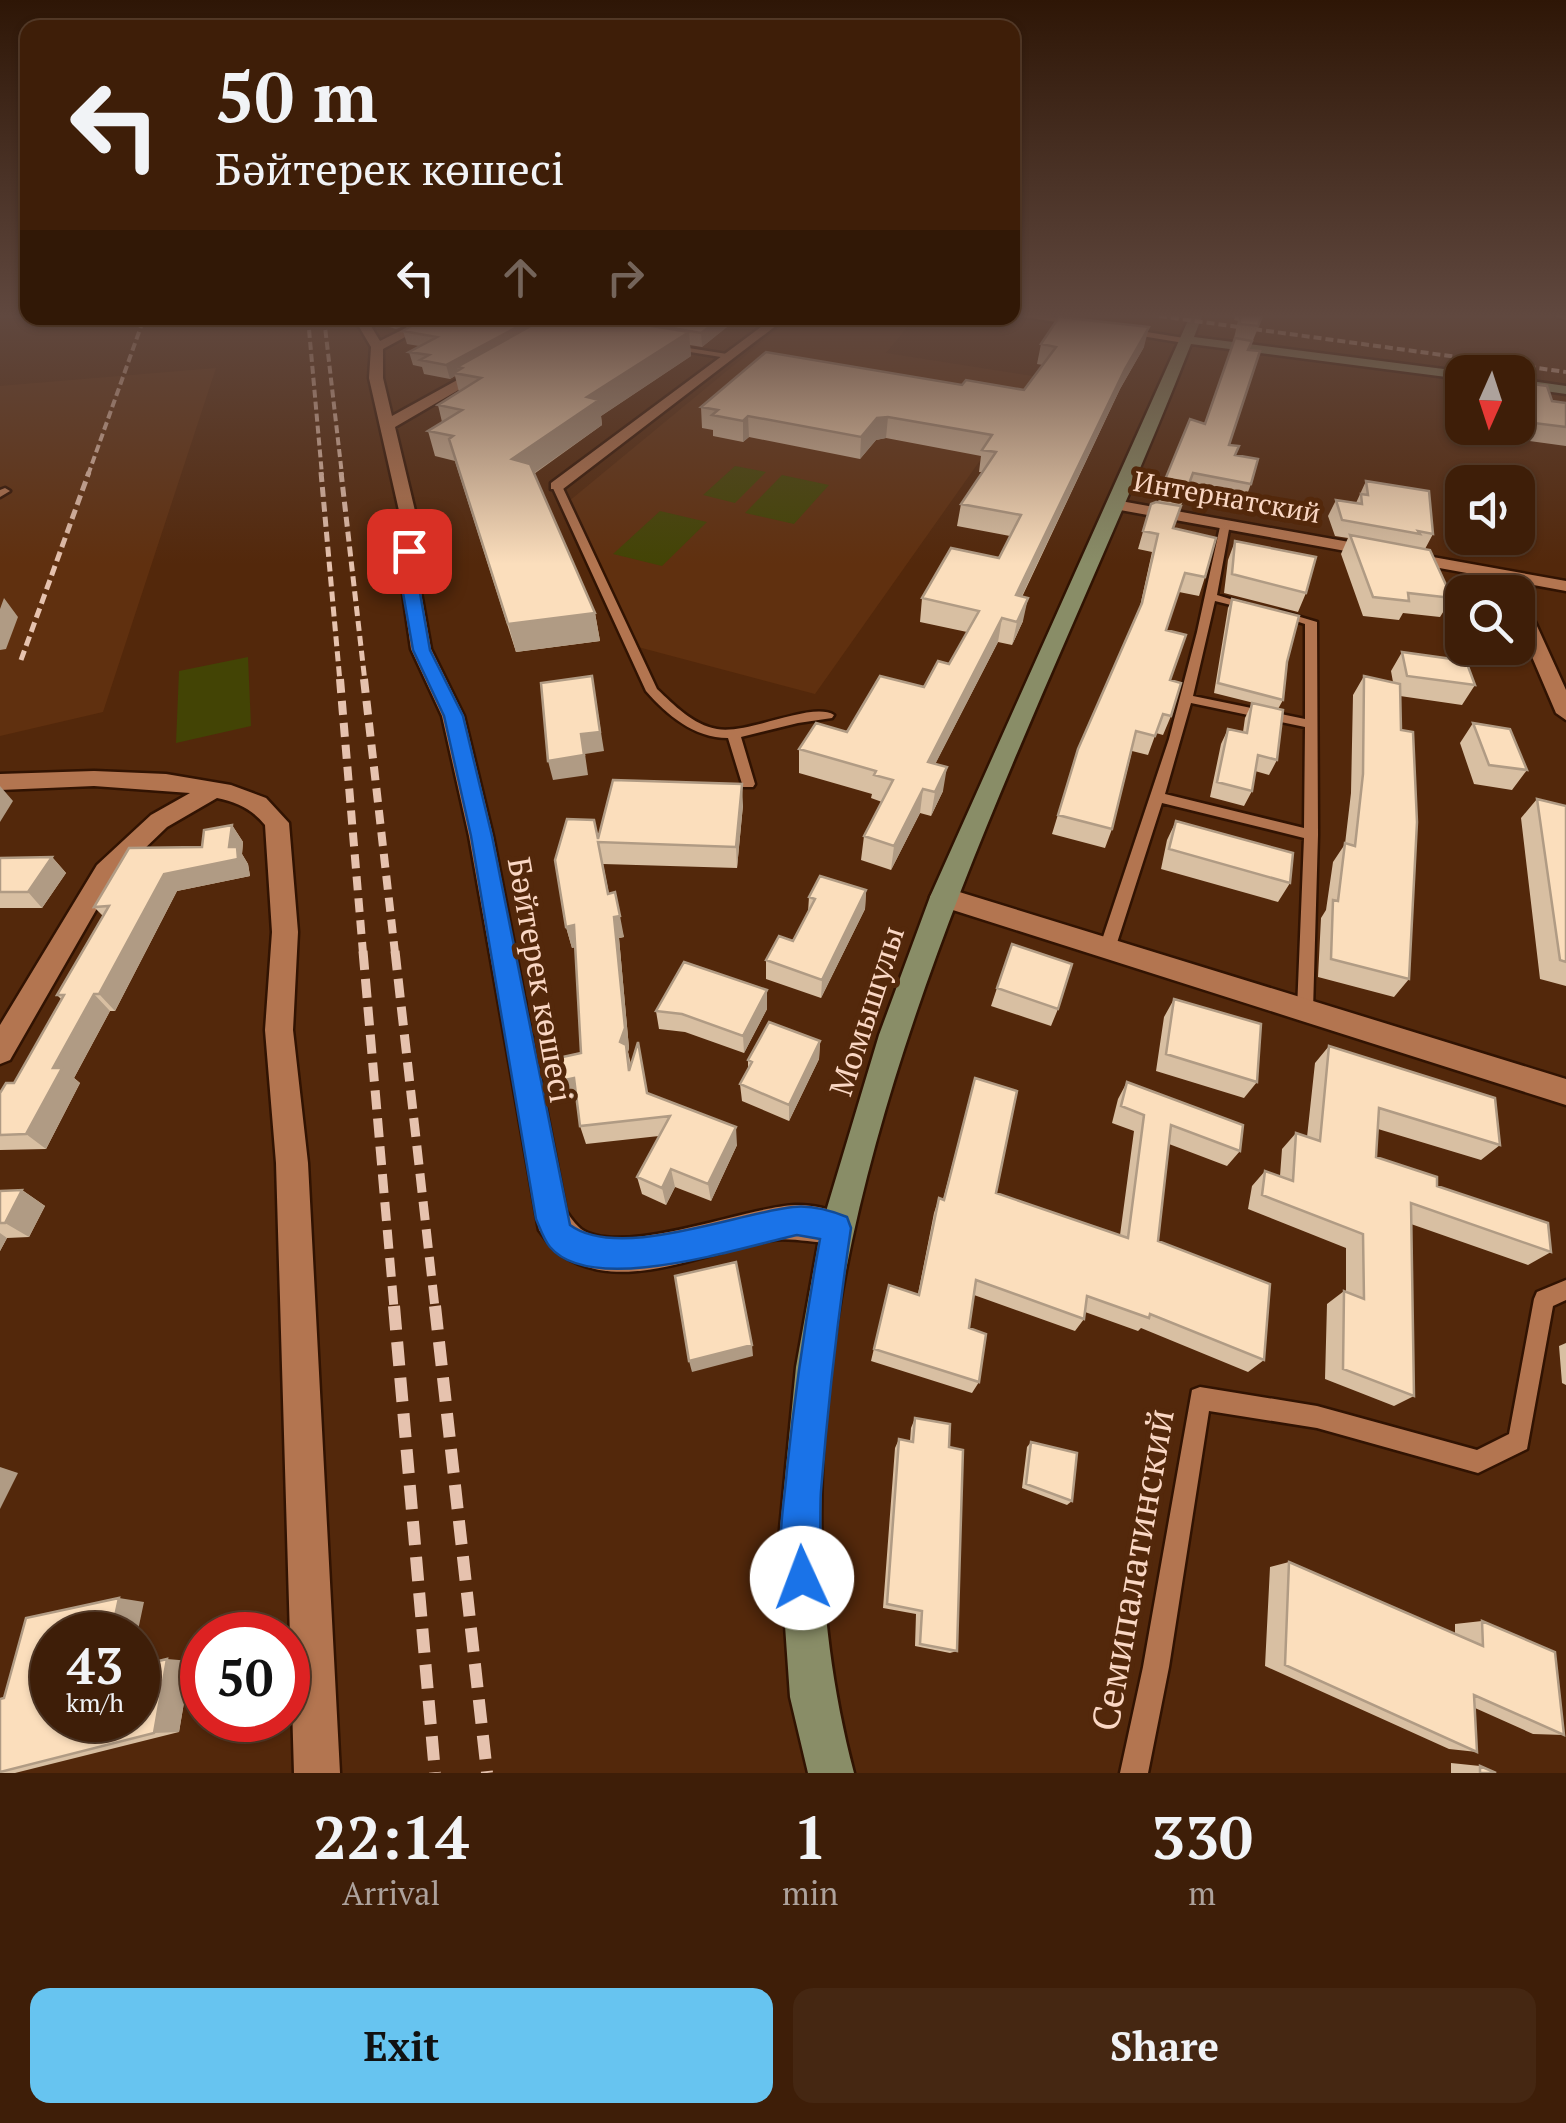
<!DOCTYPE html>
<meta charset="utf-8">
<style>
:root{--surface:#3e1e08;--page:#452712;--text:#f1f3f6;--muted:#ada29c;--line:#573c29;--accent:#67c4f0}
body{margin:0;font-family:"PT Serif",serif;background:var(--page);color:var(--text);height:100vh;display:flex;flex-direction:column;font-size:38px;white-space:nowrap}
*{box-sizing:border-box;margin:0}
p{font-size:32px;color:var(--muted)}
.icon{flex:none;width:55px;height:55px;fill:none;stroke:currentColor;stroke-width:2;stroke-linecap:round;stroke-linejoin:round}
.map{position:relative;height:1773px;overflow:hidden}
.details{display:flex;flex-direction:column;background:var(--surface);flex:1}
.details>*{flex:none}
.guide{position:absolute;left:20px;top:20px;width:1000px;height:305px;border-radius:20px;box-shadow:0 2px 8px #0004,0 0 0 2px var(--line);background:#3e1e08;color:var(--text);overflow:hidden}
.needle{width:65px;rotate:183deg}
.fabs{position:absolute;left:1445px;top:355px;display:grid;gap:20px}
.fabs a{display:grid;place-items:center;width:90px;height:90px;border-radius:20px;background:var(--surface);box-shadow:0 2px 8px #0004,0 0 0 2px var(--line);font-size:50px}
.speed{position:absolute;left:30px;top:1612px;display:flex;gap:20px;font-size:50px;font-weight:700;text-align:center}
.speed>*{display:grid;place-content:center;width:130px;height:130px;border-radius:50%;background:var(--surface);box-shadow:0 2px 8px #0004,0 0 0 2px var(--line);line-height:1}
.speed small{font-size:25px;font-weight:400}
.speed .limit{border:15px solid #d22;background:#fff;color:#111}
.pin{position:absolute;display:grid;place-items:center;width:85px;height:85px;color:#fff;margin:-42px;border-radius:20px;box-shadow:0 5px 15px #0006}
.me{position:absolute;width:110px;margin:-55px;rotate:358deg;stroke-linejoin:round;filter:drop-shadow(0 0 8px #0008)}
.turn{display:flex;align-items:center;gap:35px;height:210px;padding:0 30px;font-size:45px}
.turn .icon{width:130px;height:130px;stroke-width:2.5}
.turn b{display:block;font-size:70px;line-height:85px}
.lanes{display:flex;align-items:center;height:95px;padding:0 30px;background:#0003;justify-content:center;gap:50px;direction:ltr}
.lanes .off{opacity:.35}
.eta{display:flex;justify-content:space-evenly;align-items:center;height:170px;text-align:center}
.eta b{font-size:60px;font-weight:600;line-height:70px}
.primary-button{display:flex;gap:20px;margin-top:auto;padding:20px 30px}
.primary-button a{flex:1;height:115px;border-radius:20px;background:var(--accent);color:#111;font-size:40px;font-weight:600;line-height:115px;text-align:center}
.primary-button a+a{background:var(--page);color:var(--text)}
.map>svg:first-child{display:block}
.built{fill:#60300f}
.green{fill:#434405}
.lines{fill:none;stroke-linecap:round;stroke-linejoin:round}
.lane-casing{stroke:#311302;stroke-width:5}
.street-casing{stroke:#311302;stroke-width:5}
.secondary-casing{stroke:#311302;stroke-width:5}
.lane{fill:#b37550;fill-rule:evenodd}
.street{fill:#b37550;fill-rule:evenodd}
.secondary{fill:#898d67;fill-rule:evenodd}
.rail-far4{stroke:#e6c2ae;stroke-width:4;stroke-dasharray:8 4;stroke-linecap:butt}
.rail-far3{stroke:#e6c2ae;stroke-width:5;stroke-dasharray:10 5;stroke-linecap:butt}
.rail-far2{stroke:#e6c2ae;stroke-width:8;stroke-dasharray:14 8;stroke-linecap:butt}
.rail-far1{stroke:#e6c2ae;stroke-width:9;stroke-dasharray:19 9;stroke-linecap:butt}
.rail{stroke:#e6c2ae;stroke-width:12;stroke-dasharray:24 12;stroke-linecap:butt}
.wall{fill:#d8bfa2}
.shaded-wall{fill:#b09b84}
.building{fill:#fbdebc;stroke:#b09b84;stroke-width:2.5}
.route{fill:#1a73e8;stroke:#114b97;stroke-width:2.5}
.labels{text-anchor:middle;stroke-width:10;stroke-linejoin:round;paint-order:stroke}
.far-street-label{font-size:28px;fill:#fad7c4;stroke:#53280b}
.street-label{font-size:32px;fill:#fad7c4;stroke:#53280b}
.near-street-label{font-size:38px;fill:#fad7c4;stroke:#53280b}
</style>
<div class="map">
<svg width="1566" height="1773" viewBox="0 0 1566 1773">
<rect width="100%" height="100%" fill="#53280b"/>
<path class="built" d="M791 318H855L908 326 886 353 1039 377 815 694 638 647 568 502Z
M216 368 103 712 0 736V386Z"/>
<path class="green" d="M735 466 766 472 735 503 703 495Z
M782 475 829 485 794 524 745 513Z
M660 511 707 522 662 566 613 554Z
M248 657 251 726 176 743 179 671Z"/>
<g class="lines">
<defs>
<path id="lane" d="M1555 316H1566V320Z
M669 345 727 354 731 356 727 358 672 349Z
M557 483 562 486 657 689C674 705 693 725 717 729 748 735 812 701 834 715L832 718 798 723 741 737 755 784 753 787H743L728 738C694 738 667 715 646 691L552 486Z
M5 488 10 491 0 497V490Z
M1221 522 1230 524 1217 595 1253 606 1247 609 1215 601 1193 696 1305 719V624L1274 614 1280 611 1317 622 1318 835 1313 1010 1311 1015 1305 1017 1299 1015 1297 1010 1304 838 1162 803 1115 949 1113 953H1101L1099 949 1169 739 1197 632ZM1191 703 1305 727 1304 828 1165 794Z
M1566 1280V1300L1553 1306 1527 1449 1478 1473 1317 1428 1209 1411 1169 1667 1148 1773H1120L1143 1667 1192 1390 1200 1387 1317 1406 1477 1450 1509 1434 1534 1299 1537 1292Z"/>
<path id="street" d="M1020 316H1048L1190 339 1184 343Z
M354 318H366L380 341 426 318H440L383 349V378L392 416 479 368 491 371 395 427 416 515 420 587 431 649 464 716 493 836 566 1211C570 1217 576 1225 581 1229 620 1258 746 1207 795 1205 813 1204 833 1210 849 1216L853 1228 849 1240C828 1248 797 1236 772 1240 707 1250 623 1297 560 1254 552 1249 545 1238 539 1230L469 836 442 716 411 649 402 587 400 515 369 378 371 347Z
M773 318H786L563 489H551V483Z
M1115 500 1566 581V591L1109 508 1107 505Z
M1518 598 1527 604 1566 690V720L1556 713 1518 624Z
M94 771 166 774 231 785 266 798 289 823 298 932 293 1030 308 1163 340 1773H294L276 1163 265 1030 272 932 265 825C252 809 237 802 217 798L167 827 115 877 10 1060 0 1064V1025L97 865 151 815 190 793 94 786 0 790V774Z
M943 887 1566 1079V1105L934 904 930 897 934 890Z"/>
<path id="secondary" d="M1190 316H1202L1194 337 1467 372H1462V379L1191 344C1015 792 723 1274 854 1773H808L790 1697 779 1539 796 1367 821 1228 879 1035 930 897Z
M1518 379 1566 386V394L1518 387Z"/>
</defs>
<use href="#lane" class="lane-casing"/>
<use href="#street" class="street-casing"/>
<use href="#secondary" class="secondary-casing"/>
<use href="#lane" class="lane"/>
<use href="#street" class="street"/>
<use href="#secondary" class="secondary"/>
<path class="rail-far4" d="M1159 316 1566 372
M308 318 322 475
M324 318 342 475
M88 475 144 318"/>
<path class="rail-far3" d="M321 472 340 682
M341 472 365 682
M21 660 89 472"/>
<path class="rail-far2" d="M340 679 363 953
M364 679 395 953"/>
<path class="rail-far1" d="M363 951 394 1308
M395 951 435 1308"/>
<path class="rail" d="M394 1306 435 1773
M435 1306 487 1773"/>
</g>
<path class="wall" d="M1235 316H1263L1249 350 1229 445 1251 484 1245 500 1187 489 1173 528 1205 577 1199 596 1179 592 1166 630 1171 716 1163 735 1156 733 1148 755 1132 751 1112 829 1105 848 1052 834 1078 749 1139 611 1152 552 1138 549 1151 504 1158 502 1162 487 1205 424 1246 340 1234 338 1238 321 1234 320Z
M372 318H419L396 329 373 322Z
M424 318H738L702 347 690 345 691 356 601 416 602 425 534 474 595 613 600 641 516 652 455 461 435 456 428 431 442 422 438 405 459 392 455 376 450 379 424 374 422 367 413 365 409 352 419 346 407 344 403 331Z
M1041 344 1144 347 1120 389 1022 597 1023 621 1012 645 998 642 935 764 943 791 931 816 920 813 891 870 861 860 864 836 882 802 871 798 872 794 799 773V749L847 732 924 687 949 664 967 632 920 622 922 598 999 558 1010 536 957 526 961 504 982 472H979L981 456 886 438 876 440 860 459 749 437 743 442 713 436V430L702 428 701 407 962 385 1024 390 1043 365 1037 364Z
M1518 382 1552 401 1566 403V446L1487 435 1486 428H1518Z
M1366 481 1433 534 1425 549 1452 598 1440 617 1403 613 1399 620 1363 616 1341 554 1348 538 1335 536 1328 516 1336 500 1356 503Z
M1235 541 1306 593 1298 612 1224 593 1228 560Z
M1232 599 1287 662 1283 700 1278 709 1277 760 1269 775 1255 771 1252 791 1244 806 1210 797 1221 744 1228 729 1243 732 1245 718 1252 703 1262 705 1214 693 1228 608Z
M1402 652 1475 685 1462 705 1400 696 1409 979 1394 997 1318 977 1321 918 1326 910 1333 862 1345 844 1351 793 1353 695 1364 676 1393 682 1391 671Z
M1473 723 1527 770 1512 790 1474 784 1460 743Z
M1537 799 1566 806V986L1540 979 1521 818Z
M743 805 737 868 603 864 609 894 624 937 619 938 629 1048 628 1052 631 1064 648 1093 737 1145 711 1201 675 1187 666 1205 642 1194 637 1177 659 1136 586 1144 580 1126 576 1099 567 1100 560 1081 581 1053 575 947 572 948 566 927 598 839Z
M1176 821 1290 883 1278 902 1161 869 1167 840Z
M232 825 243 842 242 854 248 864 250 876 177 891 115 1011H110L74 1078 80 1083 46 1149 0 1150V1093L14 1083 61 999 57 995 103 916 94 907 202 847Z
M52 857 66 873 42 908H0V858Z
M866 890 865 909 821 998 766 979V960L793 941 808 912 809 897Z
M997 988 1058 1009 1051 1026 991 1006Z
M767 990V1009L744 1053 685 1032 659 1029 656 1011Z
M1174 999 1257 1082 1244 1098 1156 1071 1164 1017Z
M820 1041 819 1059 789 1121 742 1101 740 1084 748 1070V1060Z
M1329 1046 1500 1145 1481 1160 1378 1129 1376 1157 1437 1186 1551 1252 1528 1265 1411 1224 1414 1396 1394 1406 1325 1379 1327 1304 1344 1291 1346 1292V1248L1248 1209 1252 1186 1265 1171 1280 1176 1282 1149 1296 1133 1307 1137 1315 1063Z
M975 1078 996 1193 1120 1235 1134 1131 1112 1123 1118 1099 1127 1082 1240 1151 1227 1166 1169 1144 1158 1241 1264 1360 1248 1372 1141 1328 1138 1331 1085 1312 1084 1319 1075 1331 974 1295 969 1328 979 1382 972 1393 871 1361 889 1285 918 1294 934 1213 939 1198 943 1200Z
M22 1190 45 1206 29 1237 7 1238 0 1251V1191Z
M1566 1343V1385L1562 1383 1559 1346Z
M915 1418 949 1447 957 1651 950 1653 915 1646 916 1614 883 1608 895 1448 899 1439 910 1441 911 1428Z
M1031 1442 1072 1501 1067 1505 1022 1488 1027 1447Z
M1289 1562 1455 1634V1624L1482 1621 1564 1735 1533 1734 1475 1708 1477 1752 1449 1749 1265 1666 1270 1567Z
M144 1602 52 1720 191 1661 179 1732 15 1773H0V1699L4 1698Z
M1451 1763 1480 1766 1496 1773H1451Z"/>
<path class="shaded-wall" d="M393 318H419L396 329Z
M534 318H560L462 368 457 367 459 374 454 373 455 376 450 379 446 365Z
M721 318H738L702 347 701 333Z
M1149 327 1144 347 1120 389 1011 619 1016 595 1125 369Z
M689 332 691 356 601 416 602 425 517 485 512 459 587 397Z
M748 416 749 437 743 442V421Z
M888 417 886 438 876 440 860 459 861 437 877 418Z
M4 598 18 617 6 649 0 650V609Z
M1028 598 1023 621 1012 645 1017 622Z
M595 613 600 641 516 652 508 624Z
M1002 618 998 642 924 786 928 762Z
M592 676 604 751 585 754 588 775 553 780 548 761Z
M947 767 943 791 931 816 935 792Z
M742 784 743 805 737 868 736 847Z
M0 786 13 801 0 822Z
M923 789 920 813 891 870 894 846Z
M232 825 243 842 242 854 248 864 250 876 177 891 115 1011 99 994 164 874 229 847Z
M52 857 66 873 42 908 28 892Z
M866 890 865 909 821 998 822 980Z
M620 916 624 937 619 938 629 1048 628 1052 634 1091 620 1042 614 917Z
M574 925 580 946 572 948 566 927Z
M767 990V1009L744 1053 743 1036Z
M94 994 110 1011 74 1078 80 1083 46 1149 26 1134 53 1068Z
M820 1041 819 1059 789 1121V1105Z
M574 1078 581 1098 567 1100 560 1081Z
M736 1127 737 1145 711 1201 708 1184Z
M671 1169 675 1187 666 1205 662 1188Z
M22 1190 45 1206 29 1237 5 1223Z
M0 1233 7 1238 0 1251Z
M752 1345 753 1356 692 1372 689 1361Z
M0 1467 18 1473 0 1509Z
M119 1598 144 1602 137 1635H111Z
M167 1659 191 1661 179 1732 154 1733Z"/>
<path class="building" d="M1241 316H1262L1258 326 1239 324Z
M1059 317 1149 327 1125 369 1016 595 1028 598 1017 622 1002 618 928 762 947 767 935 792 923 789 894 846 864 836 893 780 874 775 876 771 799 749 816 723 847 732 880 676 924 687 938 661 949 664 979 611 922 598 951 548 999 558 1021 515 961 504 996 452 982 450 992 435 888 417 877 418 861 437 748 416 743 421 712 415 718 410 701 407 766 352 962 385 966 380 1024 390 1056 347 1041 344Z
M424 318H534L446 365 420 360 429 355 409 352 437 337 403 331Z
M545 318H602L689 332 587 397 599 400 512 459 530 464 595 613 508 624 449 439 453 436 428 431 462 410 438 405 481 378 454 373 462 368 457 367Z
M615 318H721L701 333Z
M1235 338 1252 341 1248 350 1260 351 1229 445 1239 446 1235 455 1258 459 1251 484 1193 473 1186 492 1162 487 1190 419 1205 424Z
M1518 382 1547 386 1552 401 1566 403V427L1518 421Z
M1366 481 1429 491 1433 534 1418 531 1420 534 1342 520 1336 500 1362 504 1361 494 1368 495Z
M1156 502 1181 506 1173 528 1216 538 1205 577 1185 573 1166 630 1186 635 1170 680 1181 683 1171 716 1163 714 1155 736 1136 731 1112 829 1058 815 1078 749 1142 603 1158 534 1143 531 1151 504Z
M1350 535 1430 550 1452 598 1408 593 1409 601 1373 597Z
M1235 541 1316 557 1306 593 1232 574Z
M1232 599 1299 616 1287 662 1283 700 1218 683Z
M1402 652 1466 661 1475 685 1407 676Z
M592 676 600 732 581 734 584 755 548 761 541 683Z
M1364 676 1400 684 1401 730 1413 732 1417 822 1409 979 1331 959 1333 900 1338 901 1345 843 1355 846 1363 774Z
M1252 703 1283 710 1277 760 1258 755 1252 791 1217 782 1228 729 1247 733Z
M1473 723 1510 729 1527 770 1489 765Z
M613 780 742 784 736 847 598 842 608 894 615 892 620 916 614 917 625 1028 620 1042 626 1045 629 1071 638 1042 647 1093 736 1127 708 1184 671 1169 662 1188 637 1177 670 1116 580 1126 574 1078 560 1081 558 1058 581 1053 574 925 566 927 555 860 567 819 594 820 598 839Z
M1537 799 1566 806V962L1560 960Z
M1176 821 1293 853 1290 883 1169 849Z
M232 825 229 847H237L238 859 164 874 99 994H94L53 1068H62L26 1134 0 1135V1093L6 1083H14L64 995H57L109 906 94 907 129 848 202 847 204 830Z
M52 857 28 892H0V858Z
M820 876 866 890 822 980 766 960 779 936 793 941 815 899 809 897Z
M1012 944 1072 964 1058 1009 997 988Z
M684 962 767 990 743 1036 682 1014 656 1011Z
M1174 999 1261 1024 1257 1082 1166 1054Z
M769 1022 820 1041 789 1105 740 1084 752 1062 748 1060Z
M1329 1046 1495 1098 1500 1145 1379 1108 1376 1157 1437 1177V1186L1548 1223 1551 1252 1411 1203 1414 1396 1343 1369 1344 1291 1364 1299 1363 1234 1262 1195 1265 1171 1293 1181 1296 1133 1320 1141Z
M975 1078 1017 1091 996 1193 1128 1238 1144 1115 1121 1106 1127 1082 1243 1125 1240 1151 1171 1125 1158 1241 1270 1284 1264 1360 1150 1314 1149 1318 1087 1296 1084 1319 976 1280 969 1328 986 1334 979 1382 874 1349 889 1285 919 1295 939 1198 944 1200Z
M22 1190 5 1223H0V1191Z
M736 1262 752 1345 689 1361 675 1276Z
M915 1418 950 1424 949 1447 963 1450 957 1651 920 1644 922 1611 887 1604 899 1439 913 1442Z
M1031 1442 1077 1453 1072 1501 1026 1484Z
M1289 1562 1483 1646 1482 1621 1555 1652 1564 1735 1474 1695 1477 1752 1285 1665Z
M119 1598 111 1635H52V1720H138V1666L167 1659 154 1733 0 1772V1699L4 1698 26 1618Z
M1480 1766 1496 1773H1480Z"/>
<linearGradient id="sky" x2="0" y2="1"><stop stop-color="#2e1606"/><stop offset="0.56" stop-color="#60483f"/><stop offset="1" stop-color="#60483f" stop-opacity="0"/></linearGradient>
<rect width="1566" height="564" fill="url(#sky)"/>
<path class="route" d="M409 547 417 551 419 587 430 650 463 716 492 836 570 1225C619 1261 737 1213 793 1207 810 1205 832 1211 847 1217L851 1228C838 1316 828 1403 821 1491 819 1517 823 1572 815 1592L802 1597 789 1592C773 1554 784 1509 787 1469 795 1392 806 1316 820 1239L797 1235C742 1247 592 1297 550 1247 544 1240 540 1228 536 1219L471 836 444 716 413 650 402 587 401 551Z"/>
<g class="labels">
<g class="far-street-label">
<text transform="translate(1227 497) rotate(10)" y="10">Интернатский</text>
</g>
<g class="street-label">
<text transform="translate(540 980) rotate(80)" y="11">Бәйтерек көшесі</text>
<text transform="translate(867 1011) rotate(-72)" y="11">Момышулы</text>
</g>
<g class="near-street-label">
<text transform="translate(1133 1570) rotate(-80)" y="13">Семипалатинский</text>
</g>
</g>
</svg>
<div class="fabs">
<a><svg class="needle" viewBox="-14 -14 28 28"><path d="M0-13l5 13h-10z" fill="#e53935"/><path d="M0 13l5-13h-10z" fill="#ada29c"/></svg></a>
<a><svg class="icon" aria-label="sound" viewBox="0 0 24 24"><path d="M4 9h4l5-4v14l-5-4H4zM17 9q2 3 0 6"/></svg></a>
<a><svg class="icon" aria-label="search" viewBox="0 0 24 24"><circle cx="10" cy="10" r="6"/><path d="M15 15l6 6"/></svg></a>
</div>
<div class="speed"><div>43<small>km/h</small></div><div class="limit">50</div></div>
<div class="pin" style="left:409px;top:551px;background:#d93025"><svg class="icon" aria-label="arrive" viewBox="0 0 24 24"><path d="M6 21V4h12l-3 4 3 4H6"/></svg></div>
<svg class="me" style="left:802px;top:1578px" viewBox="-20 -20 40 40"><circle r="19" fill="#fff"/><path d="M0-13L10 11 0 6-10 11z" fill="#1a73e8"/></svg>
<div class="guide">
<div class="turn"><svg class="icon" aria-label="left" viewBox="0 0 24 24"><path d="M17 20v-9H6M10 6l-5 5 5 5"/></svg><div><b>50 m</b>Бәйтерек көшесі</div></div>
<div class="lanes"><svg class="icon" aria-label="left" viewBox="0 0 24 24"><path d="M17 20v-9H6M10 6l-5 5 5 5"/></svg><svg class="icon off" aria-label="ahead" viewBox="0 0 24 24"><path d="M12 20V5M6 11l6-6 6 6"/></svg><svg class="icon off" aria-label="right" viewBox="0 0 24 24"><path d="M7 20v-9h11M14 6l5 5-5 5"/></svg></div>
</div>
</div>
<section class="details">
<div class="eta">
<div><b>22:14</b><p>Arrival</p></div>
<div><b>1</b><p>min</p></div>
<div><b>330</b><p>m</p></div>
</div>
<div class="primary-button"><a>Exit</a><a>Share</a></div>
</section>
